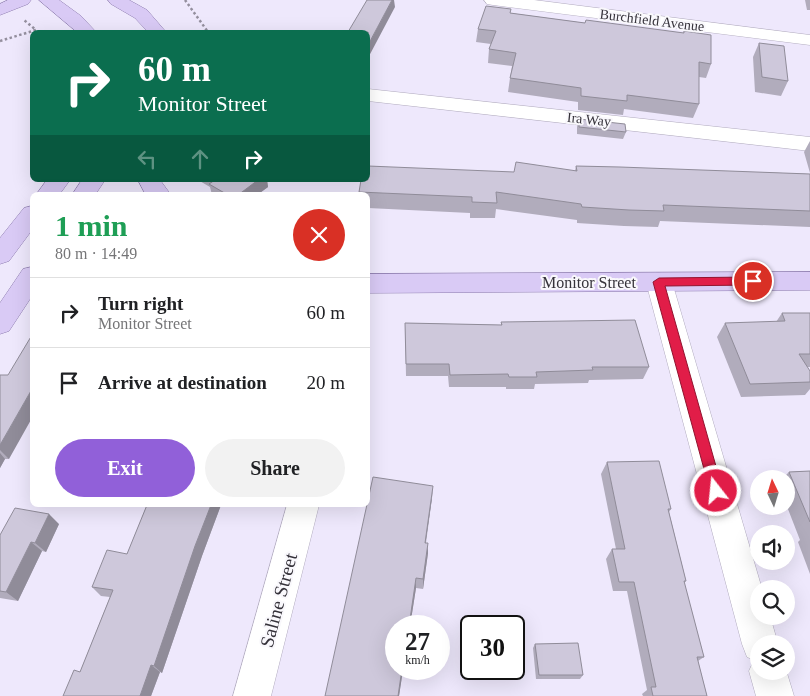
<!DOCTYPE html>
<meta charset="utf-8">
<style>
:root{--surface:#fff;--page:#f2f2f2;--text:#202124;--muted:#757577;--line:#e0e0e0;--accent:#9160d9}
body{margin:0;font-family:Georgia,serif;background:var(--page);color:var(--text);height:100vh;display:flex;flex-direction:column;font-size:19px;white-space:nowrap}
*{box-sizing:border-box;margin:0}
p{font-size:16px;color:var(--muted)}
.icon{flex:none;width:28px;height:28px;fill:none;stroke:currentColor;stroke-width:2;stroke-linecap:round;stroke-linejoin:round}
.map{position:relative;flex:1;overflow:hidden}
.sheet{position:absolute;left:30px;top:192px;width:340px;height:315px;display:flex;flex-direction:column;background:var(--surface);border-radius:8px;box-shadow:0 5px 20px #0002}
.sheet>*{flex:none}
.top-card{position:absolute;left:30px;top:30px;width:340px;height:152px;border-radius:8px;box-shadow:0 5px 20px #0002;background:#0b6e4f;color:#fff;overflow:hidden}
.needle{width:32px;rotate:356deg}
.buttons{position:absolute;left:750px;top:470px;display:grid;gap:10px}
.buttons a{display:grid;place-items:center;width:45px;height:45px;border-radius:50%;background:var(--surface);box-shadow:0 5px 20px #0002;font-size:25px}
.speed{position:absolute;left:385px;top:615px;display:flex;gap:10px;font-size:25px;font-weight:700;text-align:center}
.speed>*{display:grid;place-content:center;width:65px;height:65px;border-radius:50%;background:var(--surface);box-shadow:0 5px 20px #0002;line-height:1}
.speed small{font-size:12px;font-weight:400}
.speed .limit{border:2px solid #111;border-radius:8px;background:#fff;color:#111}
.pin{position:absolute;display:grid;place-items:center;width:42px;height:42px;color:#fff;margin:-21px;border:2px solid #fff;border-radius:50%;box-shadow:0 1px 5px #0007}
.me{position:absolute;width:55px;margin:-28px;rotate:344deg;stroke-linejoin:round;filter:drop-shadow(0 0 4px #0008)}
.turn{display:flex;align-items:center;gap:18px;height:105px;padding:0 25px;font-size:22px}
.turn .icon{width:65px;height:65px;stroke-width:2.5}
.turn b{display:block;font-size:35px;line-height:42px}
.lanes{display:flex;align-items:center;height:48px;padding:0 25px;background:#0003;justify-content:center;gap:25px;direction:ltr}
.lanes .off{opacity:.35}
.round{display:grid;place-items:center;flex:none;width:52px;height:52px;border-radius:26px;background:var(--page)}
.overview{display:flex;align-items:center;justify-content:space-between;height:85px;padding:0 25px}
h1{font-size:30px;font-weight:700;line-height:38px;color:#1e9e55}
.action{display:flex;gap:10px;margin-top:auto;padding:10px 25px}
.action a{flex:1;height:58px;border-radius:30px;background:var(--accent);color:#fff;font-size:20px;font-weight:700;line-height:58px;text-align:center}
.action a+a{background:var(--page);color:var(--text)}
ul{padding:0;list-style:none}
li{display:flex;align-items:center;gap:15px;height:70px;padding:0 25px;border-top:1px solid var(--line)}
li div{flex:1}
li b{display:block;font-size:19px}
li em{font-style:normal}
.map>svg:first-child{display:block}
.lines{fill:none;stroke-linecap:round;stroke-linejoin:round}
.minor-casing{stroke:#b2acbf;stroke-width:1}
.major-casing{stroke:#8f7eb0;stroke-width:1}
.path{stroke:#948f9e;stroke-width:2.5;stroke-dasharray:2.5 2.5;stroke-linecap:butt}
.minor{fill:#fff;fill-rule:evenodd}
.major{fill:#d9caf5;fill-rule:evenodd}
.wall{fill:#b1acbc}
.shaded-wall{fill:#908c99}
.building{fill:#cec8db;stroke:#908c99}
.route{fill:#e11d48;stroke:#92132f}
.labels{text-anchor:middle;stroke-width:4;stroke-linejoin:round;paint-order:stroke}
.far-street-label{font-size:14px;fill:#35323a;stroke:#f9f8fc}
.street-label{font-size:16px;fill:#35323a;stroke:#f9f8fc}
.near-street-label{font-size:19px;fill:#35323a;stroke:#f9f8fc}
</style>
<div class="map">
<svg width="810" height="696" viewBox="0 0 810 696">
<rect width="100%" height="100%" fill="#eee8fc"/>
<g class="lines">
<defs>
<path id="minor" d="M484 0H534L810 35V45L493 5 487 4Z
M368 89 810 137V151L368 101Z
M659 273 668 275 672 282 762 589H759V616H770L778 644H759V671L786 670 794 696H756L749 671 754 660 747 657 742 644 646 282 650 275Z
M287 505H319L271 696H233Z"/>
<path id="major" d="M8 0H31L28 4 0 15V4Z
M39 0H59L81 16 96 32H77Z
M108 0H129L147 10 166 32H148L135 18 111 4Z
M47 180H70L59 195H36Z
M82 180H105L95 195H72Z
M138 180H160L171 195H146Z
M32 206V230L9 261 0 264V238L24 208Z
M32 267V296L9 331 0 334V303L23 269Z
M810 272V290L368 293V274Z"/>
</defs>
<use href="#minor" class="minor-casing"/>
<use href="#major" class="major-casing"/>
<path class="path" d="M185 0 208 32
M0 41 36 30 24 20"/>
<use href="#minor" class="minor"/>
<use href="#major" class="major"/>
</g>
<path class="wall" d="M805 0H810V10H807Z
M510 13 585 23 683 33 684 31 711 64 706 78 699 77V104L693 118 624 109 623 115 578 110V102L508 92 510 78 512 66 488 63 489 49 491 44 476 42 478 29Z
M759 43 788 81 781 96 755 92 753 57Z
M579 119 626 132 623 139 577 134V127Z
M810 141V173L804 152Z
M576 166 810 174V227L660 221 658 227 624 226 577 223V220L496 209 495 218H470V213L368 208V195H359V192L514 172 575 171Z
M198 180H267L268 187 257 195H212L210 187Z
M782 313H810V367H807L810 371V389L805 395 741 397 717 337 725 323 776 322Z
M501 322 649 367 643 379 589 380 588 383 535 384 534 389H506V387H449L448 376H406L405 323 501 325Z
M0 375 9 459H5L0 468Z
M607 462 671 509 669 512 686 581 684 583 704 657 698 661 707 696H643L642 694 647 690 627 591H613L606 559 612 549H616L601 474Z
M810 471V574L798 542 800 540 786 504V479H782L789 472Z
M432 498 426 543 428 553 423 589 416 588 399 696H325Z
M147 505H221L202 556 162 673 160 672 151 696H63L80 672 110 597 101 596 92 587 127 554Z
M59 524 46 552 42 551 18 601 0 598V535Z
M535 644 583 675 580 679H536L533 648Z"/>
<path class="shaded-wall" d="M392 0H394L395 7 368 58V45Z
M258 180H267L268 187 257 195H238Z
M32 389V418L9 459 0 450V445Z
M0 453 5 459 0 468Z
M433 486 432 498 424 553 425 543Z
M211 505H221L202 556 162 673 154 666 195 546Z
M49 514 59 524 46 552 35 543Z
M31 542 42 551 18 601 6 592Z
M428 543V553L423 589V579Z
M416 578V588L410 626H409Z
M151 665 160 672 151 696H140Z
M402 669H403L399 696H398Z"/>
<path class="building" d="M367 0H392L368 45V32H348Z
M486 6 511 9 510 13 585 23 586 20 684 33V31L711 35V64L699 62V104L627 95V101L581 96V88L510 78 516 53 489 49 496 31 478 29Z
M759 43 784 46 788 81 762 77Z
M579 119 625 124 626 132 579 127Z
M516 162 577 171 576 166 620 167 810 174V211L663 205 664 211 629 210 582 207 581 204 496 192 497 203 472 202V197L359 192 361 180H368V166L514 172Z
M215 180H258L238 195H228L209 184Z
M782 313H810V354H799L810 371V382L750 384 725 323 785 321Z
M635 320 649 367H592L593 370 536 372 537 377H509L508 374 450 375 449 364H406L405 323 502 325 501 322Z
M32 335V389L0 445V375H8Z
M659 461 671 509H668L686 581H684L704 657H697L707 696H653L651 687H656L634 582H619L612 549H625L607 462Z
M810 471V522L789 472Z
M373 477 433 486 425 543H428L423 579 416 578 409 626H396V669H402L398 696H325Z
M147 505H211L195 546 154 666 151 665 140 696H63L74 670 80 672 113 590 92 587 107 550 127 554Z
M15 508 49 514 35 543 31 542 6 592 0 591V535Z
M578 643 583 675H539L535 644Z"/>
<path class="route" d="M753 277 759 281 753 285 665 286 723 491 721 495 716 497 712 495 710 491 653 282 659 278Z"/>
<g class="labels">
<g class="far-street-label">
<text transform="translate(652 20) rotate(7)" y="5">Burchfield Avenue</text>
<text transform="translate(589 119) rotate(6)" y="5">Ira Way</text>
</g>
<g class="street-label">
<text x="589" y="288">Monitor Street</text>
</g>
<g class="near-street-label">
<text transform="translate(278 600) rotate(-75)" y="7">Saline Street</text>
</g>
</g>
</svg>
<div class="buttons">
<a><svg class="needle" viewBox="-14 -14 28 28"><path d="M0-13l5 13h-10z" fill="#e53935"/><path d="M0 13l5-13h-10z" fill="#757577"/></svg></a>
<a><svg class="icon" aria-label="sound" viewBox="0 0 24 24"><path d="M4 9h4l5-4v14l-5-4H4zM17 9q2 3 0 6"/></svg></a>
<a><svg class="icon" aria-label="search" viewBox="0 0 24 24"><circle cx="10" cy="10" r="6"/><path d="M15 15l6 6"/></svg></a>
<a><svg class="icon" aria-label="layers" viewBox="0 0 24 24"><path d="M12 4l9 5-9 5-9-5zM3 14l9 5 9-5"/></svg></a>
</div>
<div class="speed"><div>27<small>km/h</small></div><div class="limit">30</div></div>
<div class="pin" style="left:753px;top:281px;background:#d93025"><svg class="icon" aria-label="arrive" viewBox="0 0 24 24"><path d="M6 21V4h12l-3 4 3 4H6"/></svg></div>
<svg class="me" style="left:716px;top:491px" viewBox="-20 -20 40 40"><circle r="17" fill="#e11d48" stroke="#fff" stroke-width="3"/><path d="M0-11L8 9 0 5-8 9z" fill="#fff"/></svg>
<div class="top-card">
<div class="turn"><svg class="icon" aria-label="right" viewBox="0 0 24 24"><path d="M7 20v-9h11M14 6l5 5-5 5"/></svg><div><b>60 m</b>Monitor Street</div></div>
<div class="lanes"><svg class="icon off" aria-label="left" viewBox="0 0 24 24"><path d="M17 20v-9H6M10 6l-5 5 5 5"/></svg><svg class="icon off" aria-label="ahead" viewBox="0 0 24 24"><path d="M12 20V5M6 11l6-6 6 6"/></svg><svg class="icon" aria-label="right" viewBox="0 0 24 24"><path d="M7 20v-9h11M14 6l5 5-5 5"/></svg></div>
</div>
<section class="sheet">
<div class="overview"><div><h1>1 min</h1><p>80 m · 14:49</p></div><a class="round" style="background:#d93025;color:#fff"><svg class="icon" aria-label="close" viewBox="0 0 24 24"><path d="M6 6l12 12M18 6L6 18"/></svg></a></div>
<ul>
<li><svg class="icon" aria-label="right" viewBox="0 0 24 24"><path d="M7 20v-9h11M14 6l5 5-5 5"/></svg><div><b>Turn right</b><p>Monitor Street</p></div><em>60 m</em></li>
<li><svg class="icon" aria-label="arrive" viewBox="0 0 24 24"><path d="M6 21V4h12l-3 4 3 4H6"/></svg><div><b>Arrive at destination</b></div><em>20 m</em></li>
</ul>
<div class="action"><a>Exit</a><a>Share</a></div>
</section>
</div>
